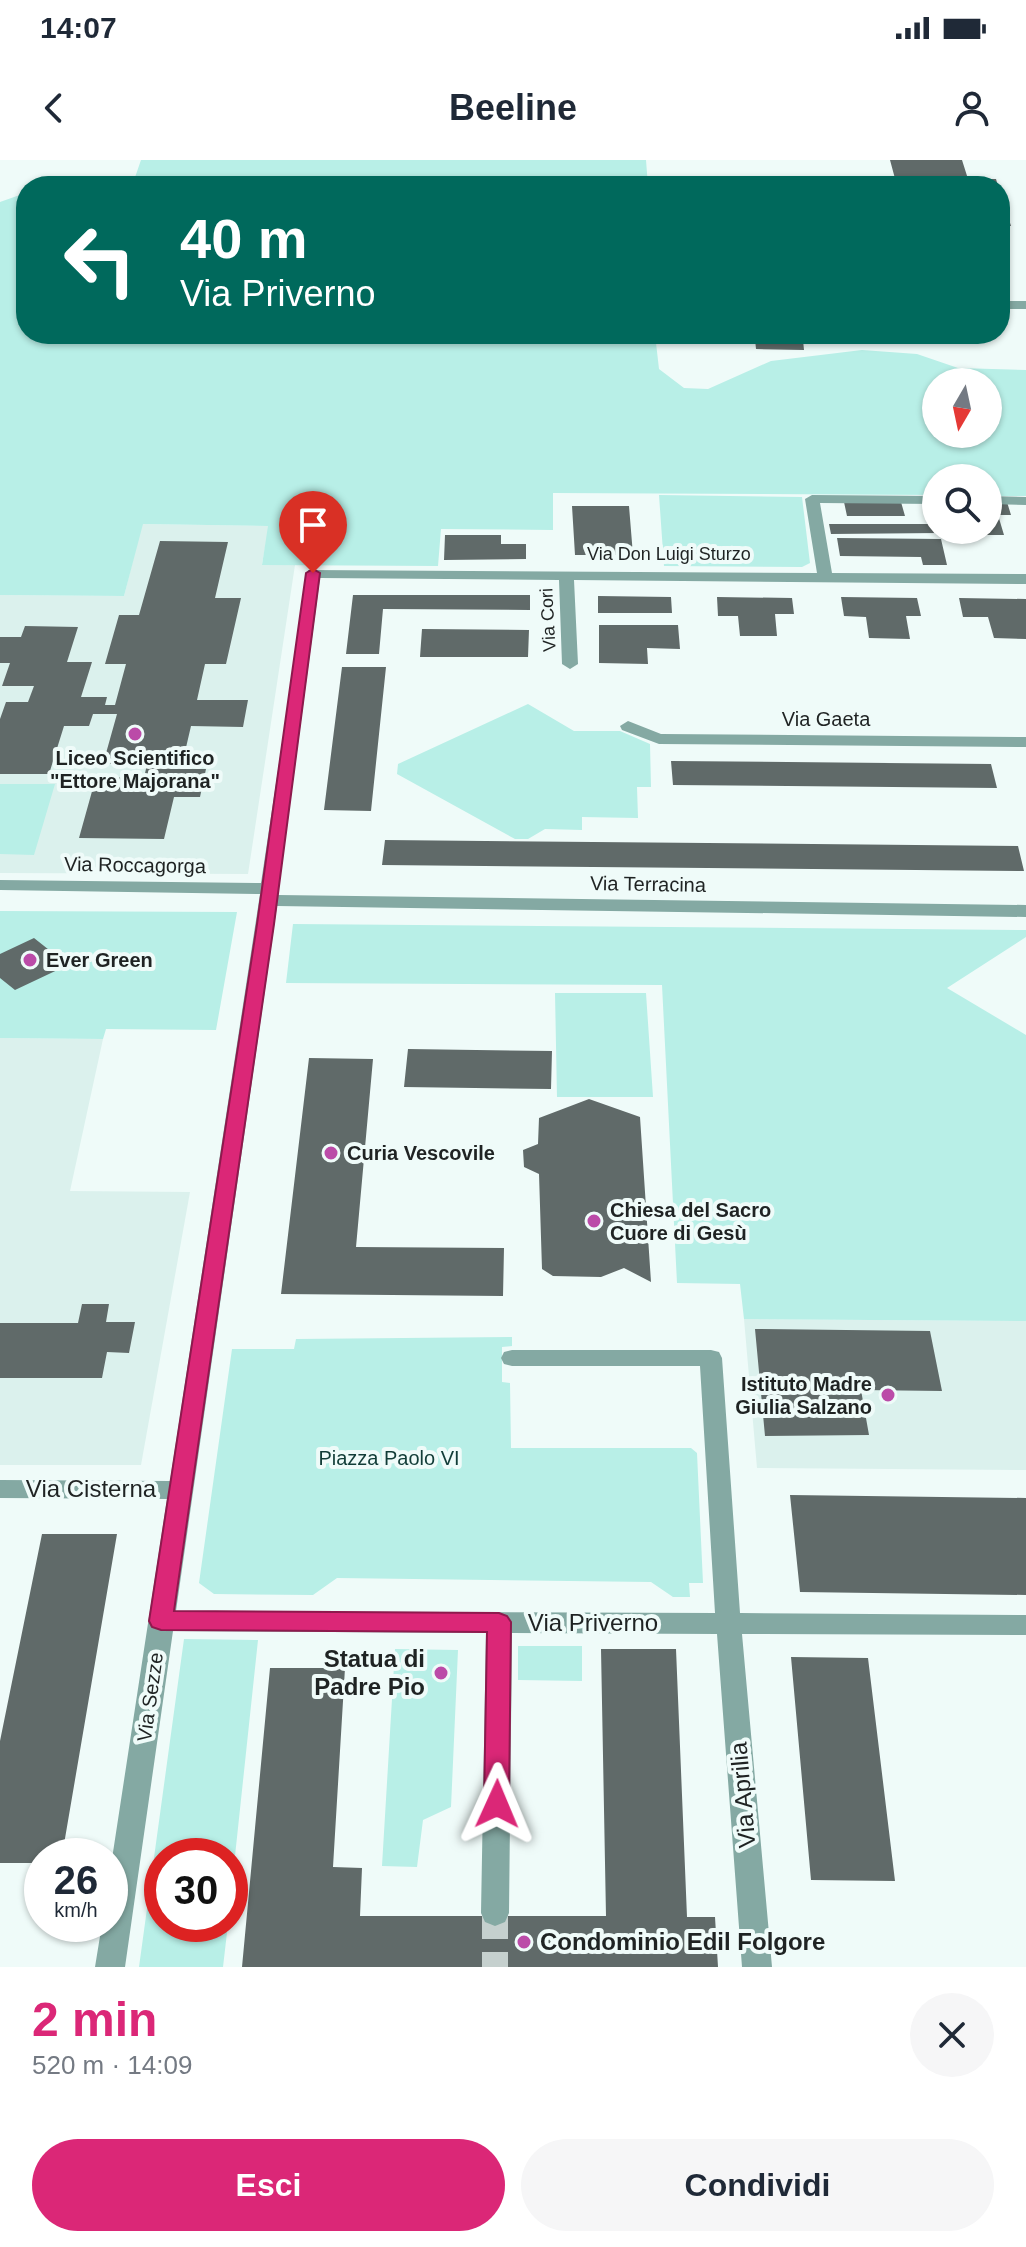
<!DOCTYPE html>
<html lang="it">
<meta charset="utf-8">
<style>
:root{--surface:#fff;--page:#f6f6f7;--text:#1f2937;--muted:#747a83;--accent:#db2777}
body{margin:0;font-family:Helvetica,sans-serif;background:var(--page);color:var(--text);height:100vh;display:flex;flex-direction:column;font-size:30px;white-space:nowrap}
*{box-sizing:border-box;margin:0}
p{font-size:26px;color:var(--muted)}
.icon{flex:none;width:44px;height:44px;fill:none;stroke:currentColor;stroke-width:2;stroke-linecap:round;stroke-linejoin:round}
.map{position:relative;height:1807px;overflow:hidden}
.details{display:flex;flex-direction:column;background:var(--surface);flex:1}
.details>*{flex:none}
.hud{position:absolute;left:16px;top:16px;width:994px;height:168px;border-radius:32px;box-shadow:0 2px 6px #0004;background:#00695c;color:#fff;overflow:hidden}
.needle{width:52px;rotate:189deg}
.controls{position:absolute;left:922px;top:208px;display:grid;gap:16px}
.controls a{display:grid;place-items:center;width:80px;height:80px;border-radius:50%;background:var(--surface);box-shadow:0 2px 6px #0004;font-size:40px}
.speed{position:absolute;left:24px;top:1678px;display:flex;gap:16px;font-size:40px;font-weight:700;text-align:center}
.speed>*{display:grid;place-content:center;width:104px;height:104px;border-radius:50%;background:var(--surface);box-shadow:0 2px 6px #0004;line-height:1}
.speed small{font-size:20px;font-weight:400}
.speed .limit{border:12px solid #d22;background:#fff;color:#111}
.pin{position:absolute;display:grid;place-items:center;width:68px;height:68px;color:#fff;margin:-82px -34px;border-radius:50% 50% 50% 0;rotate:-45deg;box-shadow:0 0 8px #0007}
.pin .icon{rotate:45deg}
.me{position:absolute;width:88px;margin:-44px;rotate:1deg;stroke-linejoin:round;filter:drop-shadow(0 0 6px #0008)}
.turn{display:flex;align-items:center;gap:28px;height:168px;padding:0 32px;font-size:36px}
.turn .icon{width:104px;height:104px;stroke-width:2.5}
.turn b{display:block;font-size:56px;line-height:68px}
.round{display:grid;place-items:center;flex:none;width:84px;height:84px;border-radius:42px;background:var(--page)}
.summary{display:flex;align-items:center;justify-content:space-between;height:136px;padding:0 32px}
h1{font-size:48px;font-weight:600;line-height:60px;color:var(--accent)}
.primary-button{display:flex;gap:16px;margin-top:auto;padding:16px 32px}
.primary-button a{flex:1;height:92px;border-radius:48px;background:var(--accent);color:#fff;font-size:32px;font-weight:600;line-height:92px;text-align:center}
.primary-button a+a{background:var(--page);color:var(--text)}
.status{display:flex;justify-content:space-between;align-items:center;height:56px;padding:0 40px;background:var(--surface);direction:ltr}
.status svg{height:22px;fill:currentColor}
header{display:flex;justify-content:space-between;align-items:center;height:104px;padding:0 32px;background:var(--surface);font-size:36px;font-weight:600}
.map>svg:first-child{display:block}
.built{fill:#dbf1ed}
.green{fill:#b8efe7;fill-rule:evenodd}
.building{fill:#606a69}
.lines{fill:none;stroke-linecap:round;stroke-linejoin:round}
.minor-tunnel{stroke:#c5d0ce;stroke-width:26;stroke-dasharray:26 13;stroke-linecap:butt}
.minor{fill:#84a9a3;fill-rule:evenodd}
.route{fill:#db2777;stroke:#8e194d;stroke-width:2}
.poi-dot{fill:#bb4ba8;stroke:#effbf9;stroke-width:3}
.labels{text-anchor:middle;stroke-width:8;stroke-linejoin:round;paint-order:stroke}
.far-street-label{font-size:18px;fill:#1f2323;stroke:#effbf9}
.street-label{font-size:20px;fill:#1f2323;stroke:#effbf9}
.poi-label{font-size:20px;font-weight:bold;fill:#1f2323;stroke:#effbf9;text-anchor:start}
.park-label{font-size:20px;fill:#123d38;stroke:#effbf9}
.near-street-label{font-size:24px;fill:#1f2323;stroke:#effbf9}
.near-poi-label{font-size:24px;font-weight:bold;fill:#1f2323;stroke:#effbf9;text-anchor:end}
</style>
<div class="status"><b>14:07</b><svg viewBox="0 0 49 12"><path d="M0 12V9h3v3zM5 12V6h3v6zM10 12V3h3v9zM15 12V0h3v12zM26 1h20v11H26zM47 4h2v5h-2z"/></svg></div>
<header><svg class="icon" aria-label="back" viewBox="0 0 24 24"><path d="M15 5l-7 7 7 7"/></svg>Beeline<svg class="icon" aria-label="person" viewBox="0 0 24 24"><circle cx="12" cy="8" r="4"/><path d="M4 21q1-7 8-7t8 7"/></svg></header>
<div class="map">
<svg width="1026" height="1807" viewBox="0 0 1026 1807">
<rect width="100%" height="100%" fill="#effbf9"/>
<path class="built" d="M142 364 269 366 262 404 295 405 248 714 0 713V435L124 436Z
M0 878 103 879 70 1031 190 1032 141 1305H0Z
M744 1159 1026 1161V1310L757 1308Z"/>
<path class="green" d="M141 0H646L648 26H132Z
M17 36H26V174H655L659 209 684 228 708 229 771 201 862 190 917 194 958 208 1026 210V336H988V318H936V335L553 333V370L441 369 438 406 262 405 268 366 143 364 124 436 0 435V42ZM936 222H988V274H936Z
M659 335 802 337 810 403 802 407 664 406Z
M528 544 574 571H620L650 584 651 627H637L638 658 582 657V670L545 669 528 679H515L397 614 398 604Z
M0 624H55L34 695 0 694Z
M0 751 237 752 216 870 106 869 103 879 0 878Z
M293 764 1026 770V777L947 828 1026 875V1161L744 1159 740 1124 677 1123 662 825 286 823Z
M555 833H646L653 937H557Z
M512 1177V1186L502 1187V1222L510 1223 511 1288H691L697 1293 703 1423H689L690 1437H673L651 1422 337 1418 313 1435 214 1434 199 1423 232 1189H294L296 1179Z
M184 1479 258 1480 230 1743V1696H162V1764H228L223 1807H139Z
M518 1486H582V1521L518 1520Z
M395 1489 458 1490 451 1647 423 1660 417 1707 382 1706Z"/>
<path class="building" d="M890 0H962L968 19H996L998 26H897Z
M1000 34H1001L1011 66H1000Z
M755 179 803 180 804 190 756 189Z
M844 342H901L905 356H847Z
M988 342H1007L1011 355H998L1004 375H965L964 370H988Z
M572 346H629L633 395H575Z
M829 364H936L939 373 831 374Z
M445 375H501V384H526V399L444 400Z
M837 378 941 379 947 405H923L921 397 840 396Z
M160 381 228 382 215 438H241L226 504H205L197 540H248L243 567 191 566 181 609H206L200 637H174L164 679 79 678 96 617 144 618 147 604H103L117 554H93L89 566H64L49 614H0V559L6 542H28L34 526H2L10 503H0V477H21L25 466 78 467 67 502H92L81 537H107L105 545H115L126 504H105L119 455H139Z
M353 435H530V450L383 449 379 494H346Z
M598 436 671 437 672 453H598Z
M717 437 792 438 794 454H775L777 476H740L738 456H718Z
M841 437 917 438 921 456H906L910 479 869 478 866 457 844 456Z
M959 438 1026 439V479L994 478 988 457H963Z
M599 465H678L680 489 647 488 648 504 599 503Z
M422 469 529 470 528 497H420Z
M342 507H386L371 651 324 650Z
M671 601 991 604 997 628 673 625Z
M385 680 1018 686 1024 711 382 705Z
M34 778 68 805 15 830 0 818V794Z
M408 889 552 891 551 929 404 927Z
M309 898 373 899 356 1087 504 1088 503 1136 281 1134Z
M589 939 640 957 651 1122 624 1108 601 1117 553 1116 542 1109 539 1014 524 1007 523 990 538 984 539 958Z
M82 1144H109L106 1162H135L129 1193 107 1192 102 1218H0V1163H78Z
M755 1169 930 1171 942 1231 861 1230 869 1275 765 1276Z
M790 1335 1026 1338V1435L800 1432Z
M42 1374H117L62 1696H42V1703H0V1581Z
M601 1489H676L687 1757H715L718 1807H242L270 1508H345L333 1707 362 1708 360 1756H606Z
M791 1497 868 1498 895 1721 811 1720Z"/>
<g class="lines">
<path class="minor-tunnel" d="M495 1753V1807"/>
<path class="minor" d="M1000 141H1026V149H1000Z
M812 335 936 336V344L820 343 832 413 1026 414V424L574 420 578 504 570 509 562 504 559 420 320 418 278 735 1026 745V757L277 746 176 1451 715 1453 700 1206H512L504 1204 501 1198 504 1192 512 1190H711L719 1192 722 1198 740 1453 1026 1455V1475L742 1474 772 1807H742L717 1474 512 1473 509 1753 505 1762 495 1766 485 1762 481 1753 486 1473 173 1471 125 1807H95L102 1764H110V1712L167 1339 0 1338V1320L170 1321 260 734 0 730V720L261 723 308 410 817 413 805 339Z
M988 336 1026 337V345L988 344Z
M628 561 661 574 1026 577V587L659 584 622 570 620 566Z"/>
</g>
<path class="route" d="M313 409 320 413 274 764 174 1451 499 1453 507 1456 511 1462 509 1644 505 1652 497 1655 488 1652 484 1644 487 1472 161 1470 152 1467 149 1461 257 764 306 413Z"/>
<g class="poi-dot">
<circle cx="135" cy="574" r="8"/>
<circle cx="30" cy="800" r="8"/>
<circle cx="331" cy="993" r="8"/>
<circle cx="594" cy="1061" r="8"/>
<circle cx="888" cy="1235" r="8"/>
<circle cx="441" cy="1513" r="8"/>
<circle cx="524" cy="1782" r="8"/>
</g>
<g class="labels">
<g class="far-street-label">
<text x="669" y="400">Via Don Luigi Sturzo</text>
<text transform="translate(548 460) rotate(-93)" y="6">Via Cori</text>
</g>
<g class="street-label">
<text x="826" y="566">Via Gaeta</text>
<text transform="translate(135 705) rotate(1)" y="7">Via Roccagorga</text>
<text transform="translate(648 724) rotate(1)" y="7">Via Terracina</text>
<text transform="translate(150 1537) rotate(-82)" y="7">Via Sezze</text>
</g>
<g class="poi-label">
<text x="135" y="605" text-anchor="middle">Liceo Scientifico<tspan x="135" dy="23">"Ettore Majorana"</tspan></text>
<text x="46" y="807">Ever Green</text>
<text x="347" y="1000">Curia Vescovile</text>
<text x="610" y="1057">Chiesa del Sacro<tspan x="610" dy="23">Cuore di Gesù</tspan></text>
<text x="872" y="1231" text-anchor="end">Istituto Madre<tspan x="872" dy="23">Giulia Salzano</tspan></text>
</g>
<g class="park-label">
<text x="389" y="1305">Piazza Paolo VI</text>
</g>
<g class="near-street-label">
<text x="91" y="1337">Via Cisterna</text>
<text x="593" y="1471">Via Priverno</text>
<text transform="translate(743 1635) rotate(-95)" y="8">Via Aprilia</text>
</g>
<g class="near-poi-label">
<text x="425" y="1507">Statua di<tspan x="425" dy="28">Padre Pio</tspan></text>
<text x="540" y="1790" text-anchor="start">Condominio Edil Folgore</text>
</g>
</g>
</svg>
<div class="controls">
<a><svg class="needle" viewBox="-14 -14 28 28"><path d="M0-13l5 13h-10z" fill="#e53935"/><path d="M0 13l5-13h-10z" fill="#747a83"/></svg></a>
<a><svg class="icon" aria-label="search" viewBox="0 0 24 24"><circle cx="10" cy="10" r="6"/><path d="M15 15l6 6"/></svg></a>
</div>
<div class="speed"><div>26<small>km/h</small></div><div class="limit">30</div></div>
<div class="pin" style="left:313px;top:413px;background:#d93025"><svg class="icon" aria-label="arrive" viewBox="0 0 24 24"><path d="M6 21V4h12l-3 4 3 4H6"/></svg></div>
<svg class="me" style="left:497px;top:1644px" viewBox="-20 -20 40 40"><path d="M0-17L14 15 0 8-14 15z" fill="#db2777" stroke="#fff" stroke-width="4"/></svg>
<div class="hud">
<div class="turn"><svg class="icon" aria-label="left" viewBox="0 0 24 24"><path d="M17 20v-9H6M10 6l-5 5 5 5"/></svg><div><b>40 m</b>Via Priverno</div></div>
</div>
</div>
<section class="details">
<div class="summary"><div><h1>2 min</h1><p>520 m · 14:09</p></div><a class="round"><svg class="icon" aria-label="close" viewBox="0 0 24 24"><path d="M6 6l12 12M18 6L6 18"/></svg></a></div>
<div class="primary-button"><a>Esci</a><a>Condividi</a></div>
</section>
